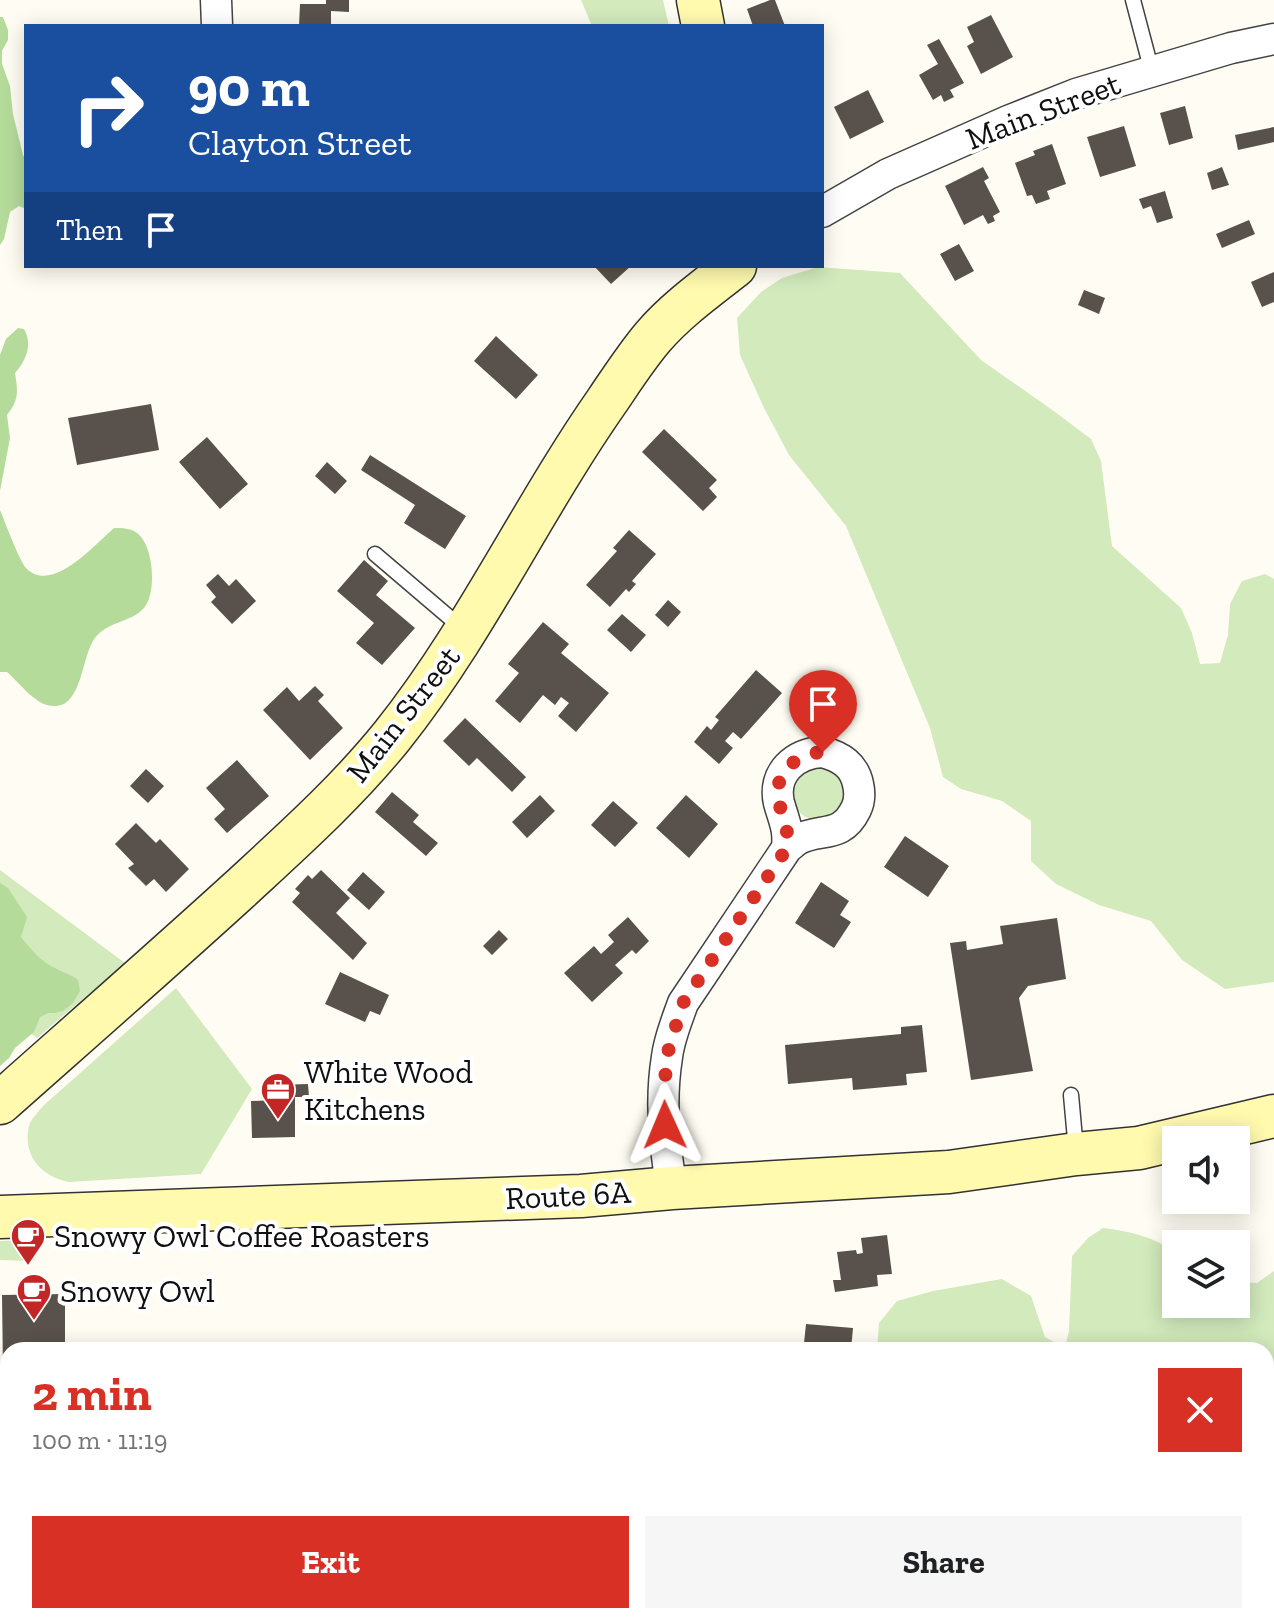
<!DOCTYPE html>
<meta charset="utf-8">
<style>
:root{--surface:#fff;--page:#f6f6f6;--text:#202124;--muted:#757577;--accent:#d93025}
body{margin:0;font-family:"Zilla Slab",serif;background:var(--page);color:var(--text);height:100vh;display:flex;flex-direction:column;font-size:30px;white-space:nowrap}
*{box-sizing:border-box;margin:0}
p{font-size:26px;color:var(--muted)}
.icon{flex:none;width:44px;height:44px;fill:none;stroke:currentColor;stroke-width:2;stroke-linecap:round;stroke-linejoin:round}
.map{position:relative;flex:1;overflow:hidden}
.drawer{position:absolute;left:0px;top:1342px;width:1274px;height:282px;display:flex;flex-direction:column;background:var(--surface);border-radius:24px 24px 0 0;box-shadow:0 4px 20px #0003}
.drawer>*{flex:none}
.banner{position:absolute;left:24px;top:24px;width:800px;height:244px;border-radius:0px;box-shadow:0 4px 20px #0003;background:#1a4fa0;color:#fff;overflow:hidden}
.controls{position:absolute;left:1162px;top:1126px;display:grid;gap:16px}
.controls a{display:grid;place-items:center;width:88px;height:88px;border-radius:0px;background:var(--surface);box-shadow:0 4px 20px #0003;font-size:40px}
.pin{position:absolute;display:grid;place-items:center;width:68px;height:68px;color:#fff;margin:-82px -34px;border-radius:50% 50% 50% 0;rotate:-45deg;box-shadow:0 0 8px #0007}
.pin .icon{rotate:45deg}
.me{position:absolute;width:88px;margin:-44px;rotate:359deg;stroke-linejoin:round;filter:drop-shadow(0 0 6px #0008)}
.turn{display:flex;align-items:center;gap:28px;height:168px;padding:0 32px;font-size:36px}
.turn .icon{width:104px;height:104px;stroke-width:2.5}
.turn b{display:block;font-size:56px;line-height:68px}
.then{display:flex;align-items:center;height:76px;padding:0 32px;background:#0003;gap:16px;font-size:30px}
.round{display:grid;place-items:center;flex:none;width:84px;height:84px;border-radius:0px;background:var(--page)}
.headline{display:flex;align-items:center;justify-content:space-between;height:136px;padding:0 32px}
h1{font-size:48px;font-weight:700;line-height:60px;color:var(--accent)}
.action{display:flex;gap:16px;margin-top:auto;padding:16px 32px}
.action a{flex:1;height:92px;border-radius:0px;background:var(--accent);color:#fff;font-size:32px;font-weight:700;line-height:92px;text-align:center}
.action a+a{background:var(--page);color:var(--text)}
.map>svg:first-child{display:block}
.green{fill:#d2eabc}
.forest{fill:#b5db9b}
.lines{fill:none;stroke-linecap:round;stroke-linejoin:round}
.stream{stroke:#3e8dce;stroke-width:8}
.building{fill:#59524c}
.lane-casing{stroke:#434343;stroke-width:17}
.street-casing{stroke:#434343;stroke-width:33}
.secondary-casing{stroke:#323232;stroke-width:45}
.lane{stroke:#fff;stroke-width:14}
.street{stroke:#fff;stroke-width:30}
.secondary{stroke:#fffaae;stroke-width:42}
.rail{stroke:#c22726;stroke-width:6}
.route{stroke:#d93025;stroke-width:14;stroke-dasharray:0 25.2}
.labels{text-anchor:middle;stroke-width:8;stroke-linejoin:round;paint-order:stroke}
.street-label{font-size:32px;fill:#101010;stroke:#fff}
.poi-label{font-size:32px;fill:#101010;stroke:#fff;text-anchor:start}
</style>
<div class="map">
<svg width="1274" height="1623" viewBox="0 0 1274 1623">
<rect width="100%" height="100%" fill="#fffdf3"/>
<path class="green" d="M581 0H663L669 26H592Z
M818 267 900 273 981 360 1051 409 1091 439 1101 461 1112 546 1181 608 1192 633 1200 664 1220 663 1228 635 1230 604 1242 581 1265 574 1274 579V982L1225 989 1182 960 1151 921 1099 905 1056 884 1031 861V821L1002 801 961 789 943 777 930 728 846 526 789 455 764 408 740 355 737 318 761 292 782 278Z
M792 794a26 26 0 1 1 52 0a26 26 0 1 1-52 0Z
M0 870 125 963 37 1038 0 1012Z
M176 988 252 1089 201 1174 69 1182C42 1177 22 1156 29 1126 31 1119 39 1111 44 1105Z
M1103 1228C1129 1231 1155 1237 1176 1253V1304H1236V1282L1257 1283 1274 1271V1443H1266V1350H877L879 1323 897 1301 933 1291 1002 1279 1031 1296 1045 1337 1065 1348 1069 1331 1072 1256 1088 1238Z
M31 1240 36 1243 39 1249 35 1259 28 1261 0 1260V1241Z
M1266 1498H1274V1623H490L452 1616H1266Z
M225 1616H408L392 1623H233Z"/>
<path class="forest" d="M0 17H3L8 30V40L2 51V64L10 86 13 114 23 155 26 160V209L19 206 10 212 4 239 0 245Z
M18 328 24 329C33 344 26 361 15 373 18 392 19 400 7 415L10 438 0 491V355L6 339Z
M0 510C5 522 19 560 26 568 52 595 95 544 114 528 123 528 130 528 137 533 154 546 157 592 144 608 131 623 105 621 93 641 82 659 81 705 56 706 37 708 21 684 7 672H0Z
M0 883 8 888 27 917 21 937C31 949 41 962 55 968 64 973 71 974 78 980L80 991 73 1003 63 1011 55 1013H48L40 1017 34 1032 15 1048 9 1058 0 1066Z"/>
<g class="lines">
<path class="stream" d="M1266 1568 1274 1564
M1216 1623 1220 1616"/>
</g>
<path class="building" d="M326 0H349V12L331 11V26H299L300 4H326Z
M770 0H775L785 26H753L747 9Z
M991 15 1013 57 981 74 967 46 974 42 967 27Z
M939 39 964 83 950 90 954 97 944 102 941 95 933 100 919 75 938 64 927 45Z
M868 90 884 122 850 139 834 107Z
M1185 106 1193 138 1169 145 1160 113Z
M1124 126 1136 166 1100 177 1087 137Z
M1274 127V142L1238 150 1235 135Z
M1052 144 1066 184 1047 191 1050 199 1036 204 1032 195 1027 196 1015 163 1035 155 1033 151Z
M983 167 989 178 984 181 1000 212 993 216 995 221 988 224 983 215 964 225 945 186Z
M1222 167 1229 185 1212 190 1207 173Z
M1165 191 1173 218 1157 223 1151 206 1143 209 1139 199Z
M1249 220 1255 234 1222 248 1216 234Z
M959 244 974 271 955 281 940 254Z
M594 266H631L611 284Z
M1274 272V302L1262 307 1251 282Z
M1084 290 1105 298 1099 314 1078 305Z
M496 336 538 375 516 399 474 361Z
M151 404 159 450 77 465 68 418Z
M664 429 717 480 709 488 717 497 703 511 642 452Z
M207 437 248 484 220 509 179 462Z
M370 455 466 516 445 549 404 523 415 505 361 470Z
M327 462 347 481 335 494 315 476Z
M629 530 656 554 632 581 636 584 629 592 626 589 610 607 586 585 617 551 613 548Z
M364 560 388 581 376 595 415 628 382 665 356 643 374 623 337 591Z
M218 574 229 586 236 579 256 601 232 624 211 602 216 597 206 585Z
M668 600 681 612 668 627 655 615Z
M622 614 646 635 631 652 607 630Z
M543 622 569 644 561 653 609 693 576 732 558 716 569 703 561 697 555 705 543 695 520 723 495 701 519 673 508 664Z
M756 670 782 693 741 739 733 732 725 741 733 748 719 764 694 742 707 726 711 730 719 720 715 717Z
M315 686 324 695 318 701 343 728 310 760 263 710 287 687 299 701Z
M465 718 526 777 512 792 477 758 469 766 443 741Z
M237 760 269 796 227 833 214 819 225 809 206 788Z
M146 769 164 786 148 803 130 786Z
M392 792 419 815 413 822 438 843 426 856 375 812Z
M540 795 555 811 527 838 512 822Z
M686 795 718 824 689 858 656 828Z
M613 801 638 823 615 847 591 825Z
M136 823 156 843 160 839 189 869 166 892 154 879 146 886 128 868 134 864 115 844Z
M905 836 949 866 928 897 884 867Z
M321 870 350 898 336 913 367 943 353 960 292 902 300 893 295 889 308 875 312 879Z
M363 872 385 892 369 910 347 890Z
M821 882 849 901 840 915 851 922 834 948 795 923Z
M628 917 649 941 636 954 632 950 615 965 623 973 592 1002 564 973 594 946 601 954 614 942 608 935Z
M1057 918 1066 979 1028 986 1019 998 1033 1071 971 1080 950 943 966 941 967 950 1003 944 1000 926Z
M499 930 508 939 492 955 483 946Z
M340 972 389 995 380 1015 370 1011 365 1022 325 1004Z
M922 1025 927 1072 906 1074 907 1085 853 1090 852 1078 788 1084 785 1045 901 1034V1027Z
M308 1084 309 1097H295V1137L252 1138 251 1101 275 1100V1085Z
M887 1235 892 1274 877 1275 878 1286 835 1292 833 1280H841L837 1252 856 1250 857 1254 863 1253 861 1238Z
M65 1294V1350H8V1371H3L2 1295Z
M806 1324 853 1328 851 1350H823V1344L804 1343Z"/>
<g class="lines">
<defs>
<path id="lane" d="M1133 0 1152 72
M375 554 463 629
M1071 1095 1076 1150
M0 1389 8 1402
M0 1504 8 1501"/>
<path id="street" d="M216 0 217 26
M822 212 888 174 1008 121 1076 94 1231 48 1274 39
M823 752C841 757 854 765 858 784 860 793 860 801 856 809 841 840 820 827 797 840 794 842 791 845 787 848 789 829 784 821 779 803 772 773 795 753 823 752Z
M672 1188C664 1146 660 1100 667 1057 669 1039 677 1020 683 1003L787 848"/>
<path id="secondary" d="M698 0 703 26
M0 1103C80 1032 160 962 239 890 292 841 346 793 392 736 475 632 531 510 607 401 622 379 636 357 653 337 676 310 707 288 735 266
M0 1217 581 1196 672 1188 949 1172 1076 1154 1139 1148 1274 1116"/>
</defs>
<use href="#lane" class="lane-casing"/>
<use href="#street" class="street-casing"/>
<use href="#secondary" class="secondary-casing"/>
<use href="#lane" class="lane"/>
<use href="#street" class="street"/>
<use href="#secondary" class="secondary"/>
<path class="rail" d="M1266 1474 1274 1475
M0 1588 8 1586"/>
</g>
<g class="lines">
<path class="route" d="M665 1125 663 1106 667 1055 683 1003 787 848C789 829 784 821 779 803 772 773 796 754 823 752"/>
</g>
<defs>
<symbol id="office-pin" viewBox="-11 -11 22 30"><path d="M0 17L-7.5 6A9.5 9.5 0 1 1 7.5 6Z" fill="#c22726" stroke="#fff"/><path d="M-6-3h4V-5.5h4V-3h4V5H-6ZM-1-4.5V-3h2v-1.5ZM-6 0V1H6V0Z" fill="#fff"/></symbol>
<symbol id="cafe-pin" viewBox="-11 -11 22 30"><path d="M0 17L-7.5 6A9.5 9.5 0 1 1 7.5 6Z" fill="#c22726" stroke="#fff"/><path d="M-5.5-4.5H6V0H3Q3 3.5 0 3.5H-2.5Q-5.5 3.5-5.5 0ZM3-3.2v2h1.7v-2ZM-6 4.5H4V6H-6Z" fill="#fff"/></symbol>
</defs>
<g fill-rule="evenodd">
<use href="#office-pin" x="258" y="1070" width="40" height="54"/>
<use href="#cafe-pin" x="8" y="1216" width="40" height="54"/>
<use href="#cafe-pin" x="14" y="1271" width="40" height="54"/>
</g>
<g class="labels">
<g class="street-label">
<text transform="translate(1043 111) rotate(-21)" y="11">Main Street</text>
<text transform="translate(403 714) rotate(-52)" y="11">Main Street</text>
<text transform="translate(568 1195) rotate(-3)" y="11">Route 6A</text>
</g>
<g class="poi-label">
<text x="304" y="1083">White Wood<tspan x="304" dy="37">Kitchens</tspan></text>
<text x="54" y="1247">Snowy Owl Coffee Roasters</text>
<text x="60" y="1302">Snowy Owl</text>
</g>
</g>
</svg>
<div class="controls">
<a><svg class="icon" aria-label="sound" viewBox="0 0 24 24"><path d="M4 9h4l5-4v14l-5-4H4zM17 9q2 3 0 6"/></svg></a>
<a><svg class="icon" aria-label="layers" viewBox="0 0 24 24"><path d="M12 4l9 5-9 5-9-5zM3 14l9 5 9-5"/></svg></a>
</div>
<div class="pin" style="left:823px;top:752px;background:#d93025"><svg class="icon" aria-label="arrive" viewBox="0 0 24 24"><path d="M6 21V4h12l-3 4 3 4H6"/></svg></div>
<svg class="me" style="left:665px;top:1125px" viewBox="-20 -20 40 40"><path d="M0-17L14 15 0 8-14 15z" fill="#d93025" stroke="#fff" stroke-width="4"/></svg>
<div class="banner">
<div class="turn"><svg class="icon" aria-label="right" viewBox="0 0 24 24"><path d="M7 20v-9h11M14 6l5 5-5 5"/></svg><div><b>90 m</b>Clayton Street</div></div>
<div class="then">Then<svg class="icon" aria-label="arrive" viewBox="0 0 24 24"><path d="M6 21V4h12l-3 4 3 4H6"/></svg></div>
</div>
<section class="drawer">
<div class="headline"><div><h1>2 min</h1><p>100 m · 11:19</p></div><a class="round" style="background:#d93025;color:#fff"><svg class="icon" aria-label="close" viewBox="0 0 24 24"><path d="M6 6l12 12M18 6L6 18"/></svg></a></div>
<div class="action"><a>Exit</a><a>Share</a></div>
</section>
</div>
